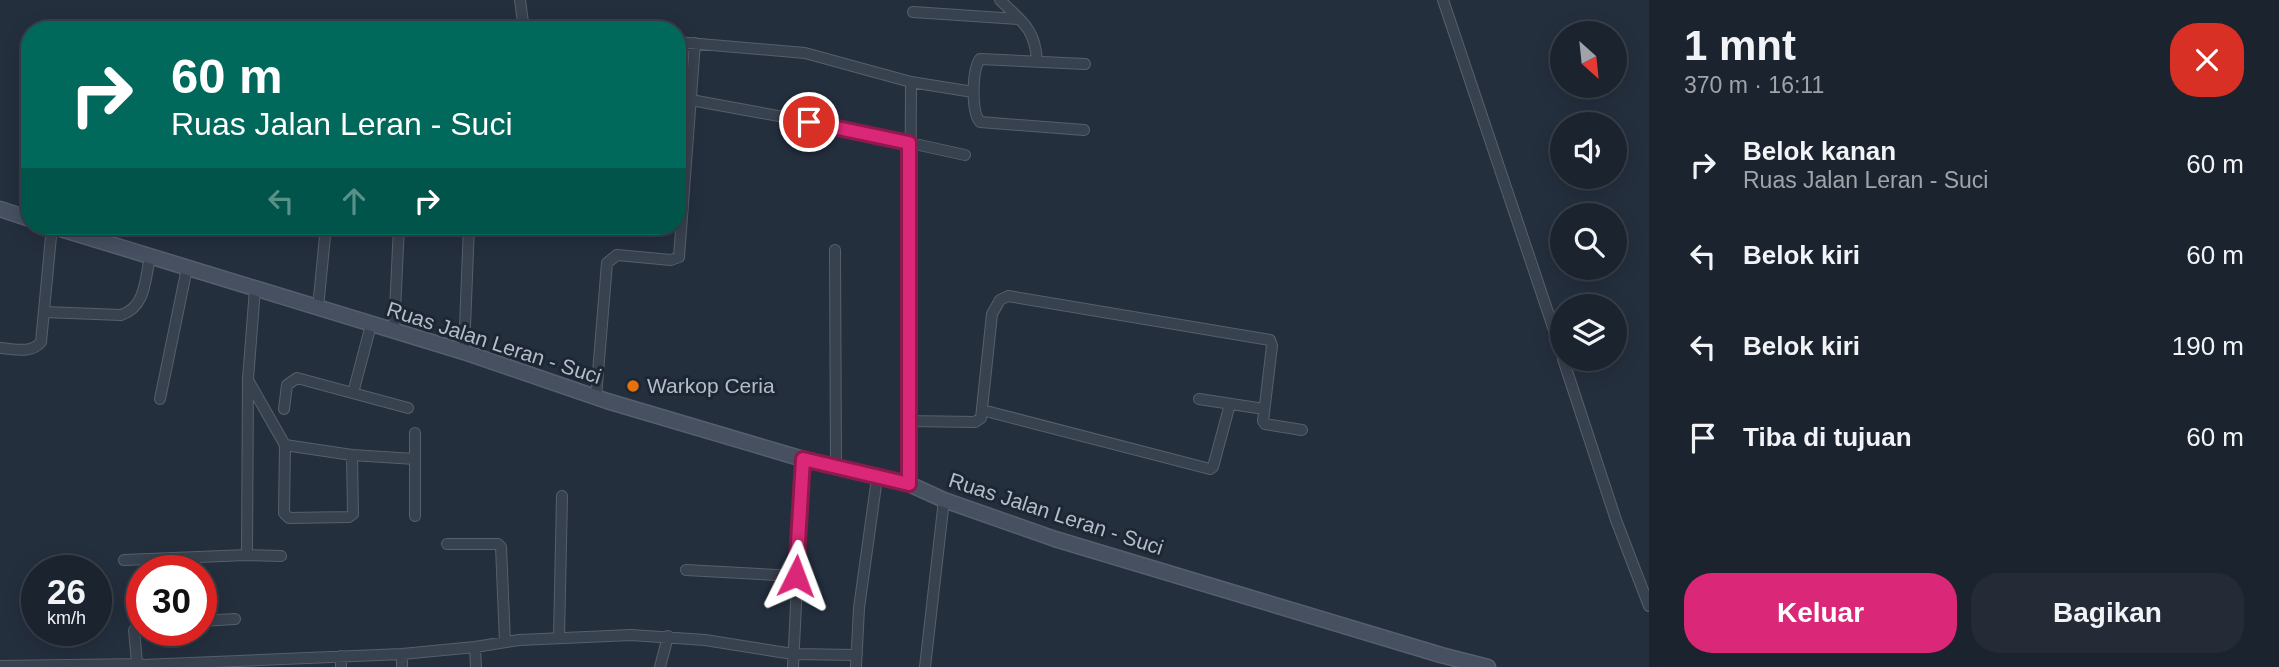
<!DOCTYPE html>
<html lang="id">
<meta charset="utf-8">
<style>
:root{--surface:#1b232e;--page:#242b36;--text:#f1f3f6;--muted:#a0a4aa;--line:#39404a;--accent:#db2777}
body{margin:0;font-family:Arial,sans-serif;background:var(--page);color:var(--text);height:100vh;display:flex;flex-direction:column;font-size:26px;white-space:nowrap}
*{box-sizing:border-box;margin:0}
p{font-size:23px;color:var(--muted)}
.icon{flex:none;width:38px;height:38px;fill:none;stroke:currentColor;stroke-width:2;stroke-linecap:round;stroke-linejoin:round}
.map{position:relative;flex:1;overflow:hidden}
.side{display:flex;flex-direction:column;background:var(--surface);width:630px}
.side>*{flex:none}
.banner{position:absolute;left:21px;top:21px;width:665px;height:214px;border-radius:28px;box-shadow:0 4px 18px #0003,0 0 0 2px var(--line);background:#00695c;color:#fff;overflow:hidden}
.needle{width:46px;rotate:153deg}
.tools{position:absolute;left:1550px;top:21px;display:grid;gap:14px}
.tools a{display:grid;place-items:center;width:77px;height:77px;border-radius:50%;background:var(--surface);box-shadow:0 4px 18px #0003,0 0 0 2px var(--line);font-size:35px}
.speed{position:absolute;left:21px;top:555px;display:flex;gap:14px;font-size:35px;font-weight:700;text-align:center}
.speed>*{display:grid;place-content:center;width:91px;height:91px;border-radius:50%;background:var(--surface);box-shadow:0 4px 18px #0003,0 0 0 2px var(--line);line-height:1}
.speed small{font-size:18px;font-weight:400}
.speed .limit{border:10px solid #d22;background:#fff;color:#111}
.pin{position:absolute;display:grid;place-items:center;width:60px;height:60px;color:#fff;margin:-30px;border:4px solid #fff;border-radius:50%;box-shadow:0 2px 7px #0007}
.me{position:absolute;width:77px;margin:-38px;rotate:3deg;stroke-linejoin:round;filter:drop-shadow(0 0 5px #0008)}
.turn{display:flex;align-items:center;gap:24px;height:147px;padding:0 35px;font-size:32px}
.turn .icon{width:91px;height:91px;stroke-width:2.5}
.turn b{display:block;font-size:49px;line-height:60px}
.lanes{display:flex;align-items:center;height:66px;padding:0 35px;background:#0003;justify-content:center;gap:35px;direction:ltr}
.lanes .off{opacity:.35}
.round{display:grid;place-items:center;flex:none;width:74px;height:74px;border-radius:28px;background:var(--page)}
.summary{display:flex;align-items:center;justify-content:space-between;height:119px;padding:0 35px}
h1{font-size:42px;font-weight:700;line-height:52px}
.button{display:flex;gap:14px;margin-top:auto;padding:14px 35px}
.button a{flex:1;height:80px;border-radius:28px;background:var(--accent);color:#fff;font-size:28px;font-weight:700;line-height:80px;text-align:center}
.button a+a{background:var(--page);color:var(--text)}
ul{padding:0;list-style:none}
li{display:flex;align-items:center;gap:21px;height:91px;padding:0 35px}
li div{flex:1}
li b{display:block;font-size:26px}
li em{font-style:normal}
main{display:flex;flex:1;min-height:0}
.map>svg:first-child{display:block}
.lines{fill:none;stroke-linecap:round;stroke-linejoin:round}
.minor-casing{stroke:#565f6c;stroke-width:12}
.secondary-casing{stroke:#565f6c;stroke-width:17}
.minor{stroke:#38414e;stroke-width:10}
.secondary{stroke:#465061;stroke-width:14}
.route-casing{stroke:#8e194d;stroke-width:18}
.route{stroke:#db2777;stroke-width:12}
.food-dot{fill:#e8710a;stroke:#1d2633;stroke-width:2.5}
.labels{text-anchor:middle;stroke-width:6;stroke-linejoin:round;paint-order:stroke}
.street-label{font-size:21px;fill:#b4bcc9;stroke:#1d2633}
.poi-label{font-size:21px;fill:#b4bcc9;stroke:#1d2633;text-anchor:start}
</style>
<main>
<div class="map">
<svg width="1649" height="667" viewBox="0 0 1649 667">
<rect width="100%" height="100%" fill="#242f3e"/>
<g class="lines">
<defs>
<path id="minor" d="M520 0 524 30
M1000 0C1022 22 1035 28 1037 61
M1443 0 1563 357
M913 12 1019 19
M335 30V28
M677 42 805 53 911 82 973 92
M677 99 691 100 833 126 965 155
M1084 130 980 122C971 111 972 70 980 59L1085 64
M835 250 836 466
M318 308 326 226
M44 312 121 315C146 307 145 279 150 257
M394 332 399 226
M0 348C15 349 31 354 41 342L52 226
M464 352 469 226
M1563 359 1616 520 1649 606
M248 380 285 445 352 455 415 459
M353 393 371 325
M596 397 607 263 617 255 671 260 679 257 695 43
M160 399 187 268
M1199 399 1264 409
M284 409 287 385 297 378 408 408
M982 410 1210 469 1213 467 1230 404
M909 421 975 422 981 418 992 314 1000 300 1008 296 1270 340 1272 346 1263 421 1265 424 1302 430
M415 433V516
M285 445 284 513 289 518 349 517 353 514 352 455
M909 484 911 82
M447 544H498L501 547 505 642
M247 555 248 379 255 289
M124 560 247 555 281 556
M686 570 796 576
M201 621 235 619
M142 624 134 630 137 663 143 665 402 654 475 647 519 640 631 635 705 640 793 654 857 655
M559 638 562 496
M475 647 476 667
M402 654V667
M341 656V667
M0 666 139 664
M660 667 668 636
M793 667 803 459
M856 667 859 608 877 478
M925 667 944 500"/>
<path id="secondary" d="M0 209 30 219
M51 226 464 352 607 401 803 459 909 484 944 500 1055 539 1441 655 1488 667"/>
</defs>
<use href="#minor" class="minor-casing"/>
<use href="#secondary" class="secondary-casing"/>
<use href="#minor" class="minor"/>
<use href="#secondary" class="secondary"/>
</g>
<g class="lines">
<defs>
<path id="route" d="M796 576 803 459 909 484V143L809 122"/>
</defs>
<use href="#route" class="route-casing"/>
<use href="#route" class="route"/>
</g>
<circle class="food-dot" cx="633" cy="386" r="7"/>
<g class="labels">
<g class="street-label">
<text transform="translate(494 343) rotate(18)" y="7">Ruas Jalan Leran - Suci</text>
<text transform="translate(1056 514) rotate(18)" y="7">Ruas Jalan Leran - Suci</text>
</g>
<g class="poi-label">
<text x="647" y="393">Warkop Ceria</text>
</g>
</g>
</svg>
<div class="tools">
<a><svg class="needle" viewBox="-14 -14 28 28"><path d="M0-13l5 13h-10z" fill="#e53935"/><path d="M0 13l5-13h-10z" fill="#a0a4aa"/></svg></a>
<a><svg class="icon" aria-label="sound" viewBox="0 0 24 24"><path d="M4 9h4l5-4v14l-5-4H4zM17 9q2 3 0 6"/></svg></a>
<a><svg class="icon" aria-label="search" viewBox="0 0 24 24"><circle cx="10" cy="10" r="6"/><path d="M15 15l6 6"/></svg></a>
<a><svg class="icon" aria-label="layers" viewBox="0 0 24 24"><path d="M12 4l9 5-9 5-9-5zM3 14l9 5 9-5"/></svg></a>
</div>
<div class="speed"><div>26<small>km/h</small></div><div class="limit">30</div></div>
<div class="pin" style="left:809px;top:122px;background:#d93025"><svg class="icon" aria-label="arrive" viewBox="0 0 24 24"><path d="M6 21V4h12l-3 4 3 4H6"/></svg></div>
<svg class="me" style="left:796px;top:576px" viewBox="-20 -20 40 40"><path d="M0-17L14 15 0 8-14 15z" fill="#db2777" stroke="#fff" stroke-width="4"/></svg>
<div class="banner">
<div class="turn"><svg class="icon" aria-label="right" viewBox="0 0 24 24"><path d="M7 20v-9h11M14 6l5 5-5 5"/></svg><div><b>60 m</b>Ruas Jalan Leran - Suci</div></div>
<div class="lanes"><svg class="icon off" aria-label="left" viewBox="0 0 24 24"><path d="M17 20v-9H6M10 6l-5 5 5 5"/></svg><svg class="icon off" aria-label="ahead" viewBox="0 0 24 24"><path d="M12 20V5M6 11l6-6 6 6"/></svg><svg class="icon" aria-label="right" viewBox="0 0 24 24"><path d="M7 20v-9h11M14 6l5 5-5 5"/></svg></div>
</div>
</div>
<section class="side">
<div class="summary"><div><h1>1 mnt</h1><p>370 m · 16:11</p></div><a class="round" style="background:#d93025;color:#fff"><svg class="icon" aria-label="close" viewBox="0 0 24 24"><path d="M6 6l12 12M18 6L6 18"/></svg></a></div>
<ul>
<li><svg class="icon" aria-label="right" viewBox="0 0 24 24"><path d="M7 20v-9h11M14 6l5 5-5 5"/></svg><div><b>Belok kanan</b><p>Ruas Jalan Leran - Suci</p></div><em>60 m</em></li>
<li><svg class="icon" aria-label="left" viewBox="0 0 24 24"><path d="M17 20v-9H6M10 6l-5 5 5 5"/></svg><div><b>Belok kiri</b></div><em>60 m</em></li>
<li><svg class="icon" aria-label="left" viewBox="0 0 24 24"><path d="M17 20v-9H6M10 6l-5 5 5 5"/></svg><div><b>Belok kiri</b></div><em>190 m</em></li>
<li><svg class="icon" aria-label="arrive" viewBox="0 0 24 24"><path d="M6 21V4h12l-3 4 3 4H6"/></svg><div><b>Tiba di tujuan</b></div><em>60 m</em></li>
</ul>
<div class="button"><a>Keluar</a><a>Bagikan</a></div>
</section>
</main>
